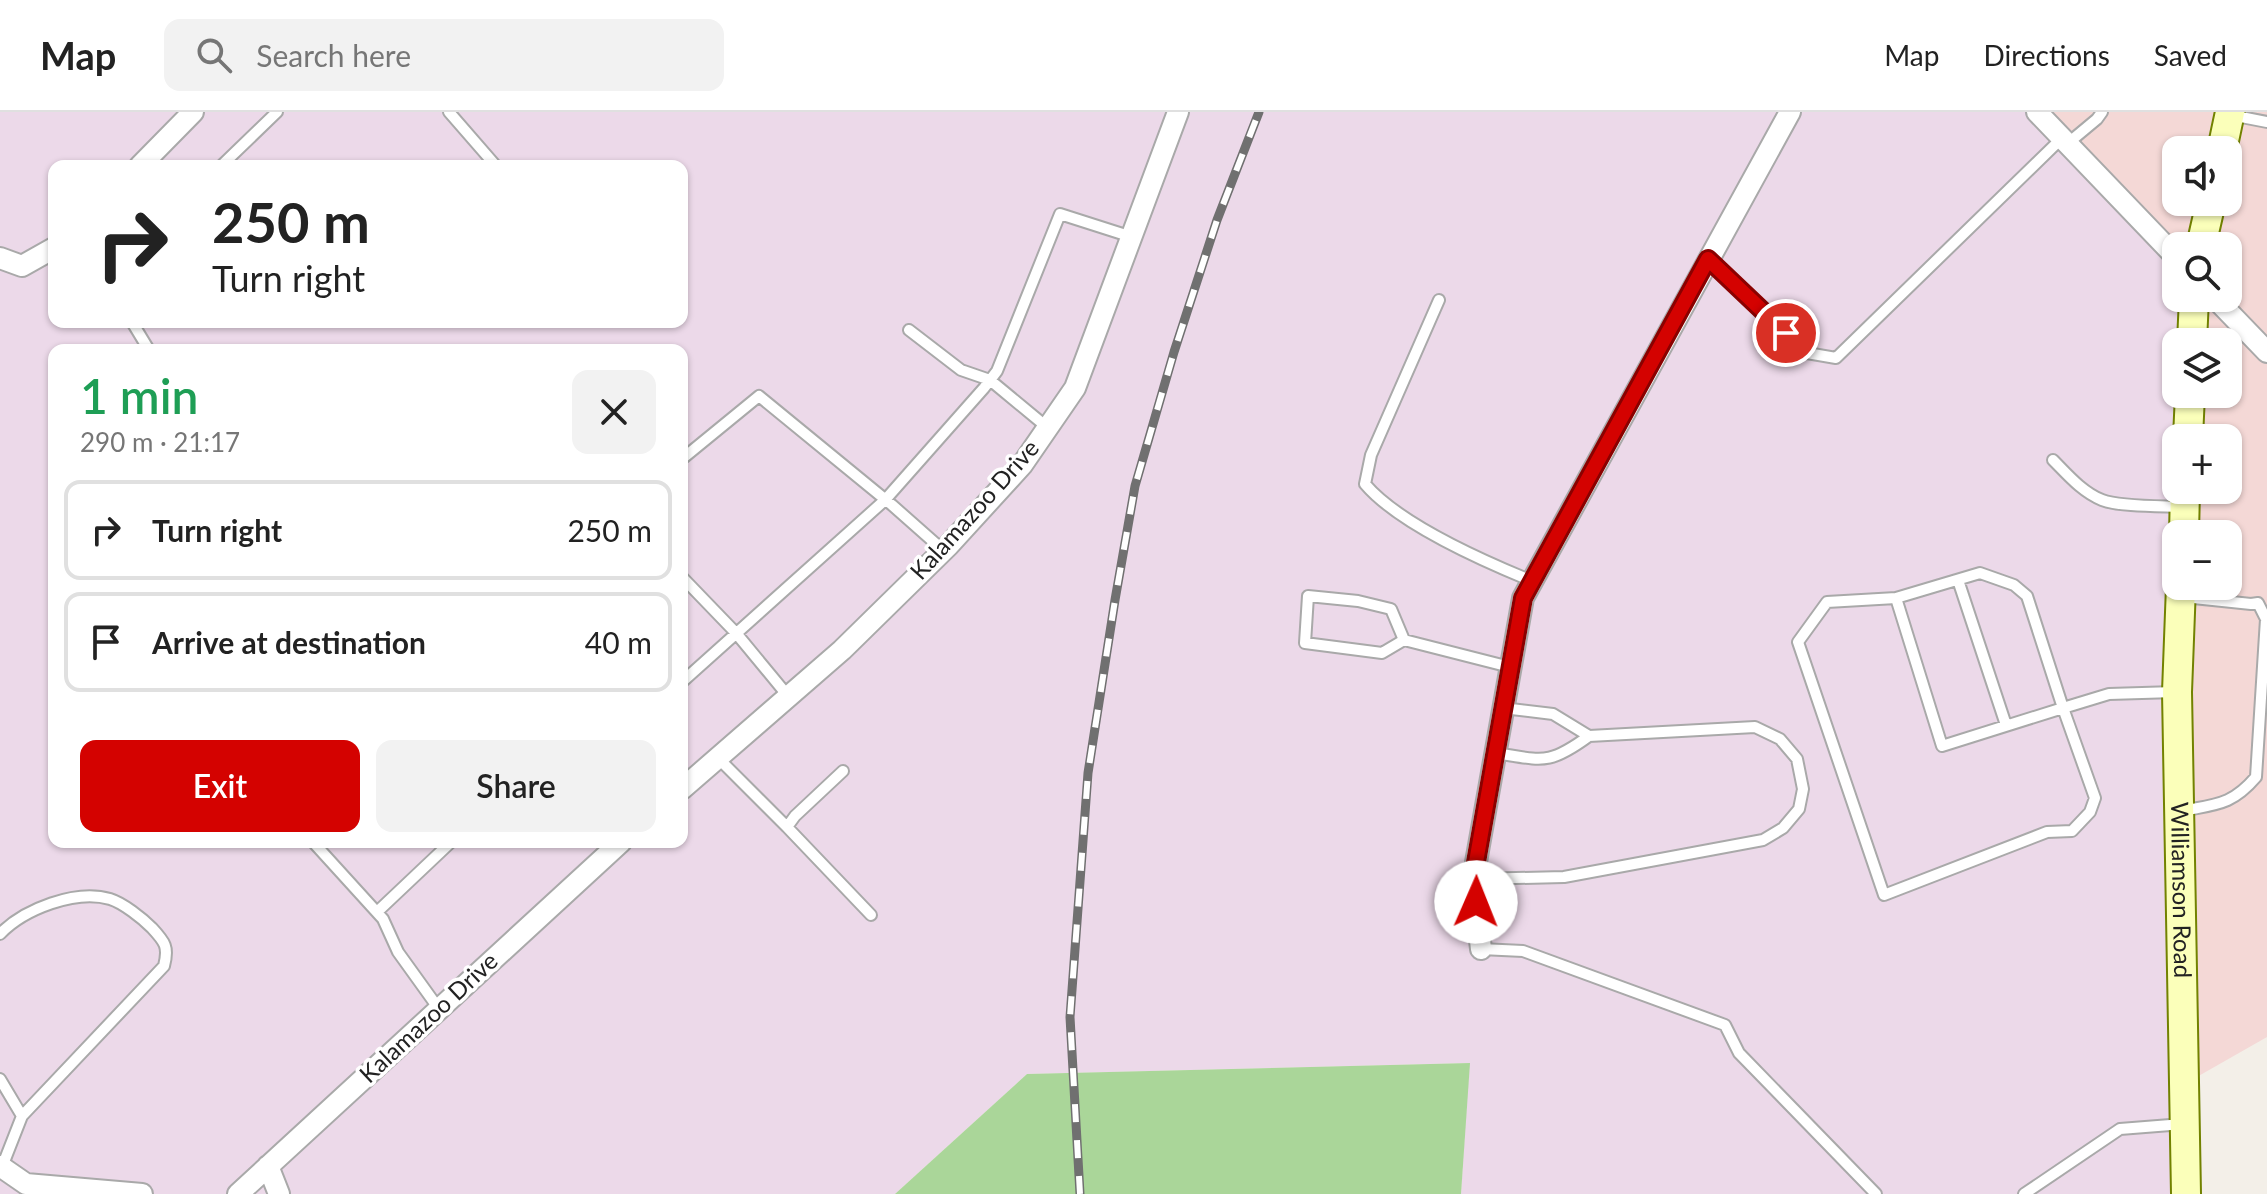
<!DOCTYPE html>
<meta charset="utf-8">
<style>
:root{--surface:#fff;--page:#f2f2f2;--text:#222;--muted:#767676;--line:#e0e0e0;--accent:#d40200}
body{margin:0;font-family:Lato,sans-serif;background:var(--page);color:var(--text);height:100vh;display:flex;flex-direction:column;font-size:30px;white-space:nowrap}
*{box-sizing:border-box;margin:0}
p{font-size:26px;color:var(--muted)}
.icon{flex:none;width:44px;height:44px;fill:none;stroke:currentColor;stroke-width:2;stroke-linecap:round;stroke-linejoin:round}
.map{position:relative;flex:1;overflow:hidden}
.sheet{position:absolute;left:48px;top:232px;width:640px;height:504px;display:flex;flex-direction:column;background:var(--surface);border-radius:16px;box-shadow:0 2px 6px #0004}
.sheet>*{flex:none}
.top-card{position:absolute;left:48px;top:48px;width:640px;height:168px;border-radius:16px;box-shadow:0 2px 6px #0004;background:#fff;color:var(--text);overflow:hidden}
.tools{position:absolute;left:2162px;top:24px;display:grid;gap:16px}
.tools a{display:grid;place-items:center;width:80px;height:80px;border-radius:16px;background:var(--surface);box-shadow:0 2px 6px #0004;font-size:40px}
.pin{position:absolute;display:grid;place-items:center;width:68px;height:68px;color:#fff;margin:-34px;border:4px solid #fff;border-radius:50%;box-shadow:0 2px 8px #0007}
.me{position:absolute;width:88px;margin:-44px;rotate:1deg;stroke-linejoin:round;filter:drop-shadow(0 0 6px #0008)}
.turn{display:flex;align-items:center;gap:28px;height:168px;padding:0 32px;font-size:36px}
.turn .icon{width:104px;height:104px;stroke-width:2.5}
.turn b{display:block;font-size:56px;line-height:68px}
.round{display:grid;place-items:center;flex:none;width:84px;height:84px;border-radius:16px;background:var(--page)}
.overview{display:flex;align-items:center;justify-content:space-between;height:136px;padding:0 32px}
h1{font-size:48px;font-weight:600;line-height:60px;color:#1e9e55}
.primary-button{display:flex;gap:16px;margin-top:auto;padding:16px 32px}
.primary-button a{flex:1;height:92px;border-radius:16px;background:var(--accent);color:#fff;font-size:32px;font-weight:600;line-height:92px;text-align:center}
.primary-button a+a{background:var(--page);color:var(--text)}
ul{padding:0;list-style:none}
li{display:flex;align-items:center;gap:24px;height:100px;margin:0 16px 12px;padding:0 16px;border:4px solid var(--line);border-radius:16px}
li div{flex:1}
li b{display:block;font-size:30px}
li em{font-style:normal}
header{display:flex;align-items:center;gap:48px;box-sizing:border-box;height:112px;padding:0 40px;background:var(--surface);border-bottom:2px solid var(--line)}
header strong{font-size:38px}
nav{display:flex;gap:44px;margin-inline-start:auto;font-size:28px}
.search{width:560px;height:72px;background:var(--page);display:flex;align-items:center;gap:20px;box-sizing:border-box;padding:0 28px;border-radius:16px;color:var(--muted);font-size:30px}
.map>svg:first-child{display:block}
.commercial{fill:#f4d8d6;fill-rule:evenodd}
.industrial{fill:#ecd9e9;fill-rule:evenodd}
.forest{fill:#aad699}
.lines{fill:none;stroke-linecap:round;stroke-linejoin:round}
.lane-casing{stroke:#a9a9a9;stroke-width:14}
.street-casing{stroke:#a9a9a9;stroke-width:24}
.secondary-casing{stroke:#728200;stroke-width:32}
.lane{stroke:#fff;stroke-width:10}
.street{stroke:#fff;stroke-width:20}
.secondary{stroke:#fbffba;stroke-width:28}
.rail-casing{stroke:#707070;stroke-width:9}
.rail{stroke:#fff;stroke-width:6;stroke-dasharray:18;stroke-linecap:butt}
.route-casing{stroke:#8a0100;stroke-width:20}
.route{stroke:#d40200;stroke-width:14}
.labels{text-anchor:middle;stroke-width:7;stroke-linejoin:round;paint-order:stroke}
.street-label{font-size:24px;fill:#222;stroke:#fff}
</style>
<header>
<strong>Map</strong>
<div class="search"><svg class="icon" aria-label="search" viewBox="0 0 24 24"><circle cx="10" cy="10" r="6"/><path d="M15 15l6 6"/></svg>Search here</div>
<nav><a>Map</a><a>Directions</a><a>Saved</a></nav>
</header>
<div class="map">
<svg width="2267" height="1082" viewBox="0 0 2267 1082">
<rect width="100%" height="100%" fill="#f3efe8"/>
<path class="commercial" d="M2036 0H2267V925L2181 974 2188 474H2228V422H2188L2189 378H2228V326H2190V282H2228V230H2191V186H2228V134H2176ZM2176 38H2228V90H2176Z"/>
<path class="industrial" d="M0 0H2036L2176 144V186H2191V230H2176L2180 1082H1461L1469 951 1027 962 895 1082H0ZM54 54H682V210H54ZM54 238H682V730H54Z"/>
<path class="forest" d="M1470 951 1461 1082H895L1027 962Z"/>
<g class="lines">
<defs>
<path id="lane" d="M449 0 496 54
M2231 3 2267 10
M2067 32 2097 7 2102 0
M221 54 277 0
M1708 147 1807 241 1836 246 2062 26
M1439 188 1371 343 1365 372C1399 412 1483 449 1532 469
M132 210 149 238
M909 218 961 258 990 268 1048 316
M682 347 759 284 892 393 944 439
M2053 348C2067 362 2082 380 2102 388 2120 395 2162 394 2183 395
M682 465 736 521 788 584
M1958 468 2006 613
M1896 486 1942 634 2063 596 2095 686 2090 700 2072 719 2047 720 1884 783 1798 530 1827 490 1896 486 1980 461 2014 473 2027 484 2063 596 2109 582 2175 580
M1404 528 1391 497 1358 489 1308 484 1305 531 1382 541 1404 528 1510 555
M682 570 885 388 984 276 997 259 1060 102 1132 125
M1495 641C1543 648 1548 654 1589 624L1553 602 1503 596
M718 646 787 715
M843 659 795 704 787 715 871 803
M2182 699C2217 692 2232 693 2256 665L2266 507 2258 491 2251 492 2184 485
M313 730 383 807 398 840 439 897
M1473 767 1564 765 1763 728 1783 716 1799 697 1803 677 1797 647 1780 627 1755 615 1589 624
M377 800 451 730
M0 822C24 797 76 777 110 787 123 791 142 806 152 816 165 830 169 835 164 854L22 1004 2 1055
M1481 837 1523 839 1725 913 1739 941 1876 1082
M0 967 22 1004
M2024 1082 2120 1017 2183 1012"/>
<path id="street" d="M2037 0 2176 145
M140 54 193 0
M0 146 22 154 54 136
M2215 186 2267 240
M682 677 842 538 949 433 1022 353 1075 276 1178 0
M1481 837 1473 767 1523 486 1790 0
M0 1054 26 1072 142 1082
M268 1054 279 1082
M238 1082 621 730"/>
<g id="secondary">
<path d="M2222 38 2230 0"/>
<path d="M2201 134 2211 90"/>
<path d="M2192 230 2194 186"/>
<path d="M2188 326 2190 282"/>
<path d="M2184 422 2185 378"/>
<path id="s1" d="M2181 474 2177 580 2186 1082"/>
</g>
</defs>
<use href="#lane" class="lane-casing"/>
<use href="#street" class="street-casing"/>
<use href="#secondary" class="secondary-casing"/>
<use href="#lane" class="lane"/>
<use href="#street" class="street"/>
<use href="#secondary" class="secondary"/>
<defs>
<path id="rail" d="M1080 1082 1070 905 1088 661 1115 488 1135 374 1174 240 1217 108 1259 0"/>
</defs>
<use href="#rail" class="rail-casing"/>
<use href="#rail" class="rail"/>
</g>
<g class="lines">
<defs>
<path id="route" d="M1476 790 1473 767 1523 486 1708 147 1786 221"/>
</defs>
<use href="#route" class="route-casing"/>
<use href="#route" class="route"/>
</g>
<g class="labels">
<g class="street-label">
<text transform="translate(975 398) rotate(-48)" y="8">Kalamazoo Drive</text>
<text dy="8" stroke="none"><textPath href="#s1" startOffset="304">Williamson Road</textPath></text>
<text transform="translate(429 906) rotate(-43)" y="8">Kalamazoo Drive</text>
</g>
</g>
</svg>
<div class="tools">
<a><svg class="icon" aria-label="sound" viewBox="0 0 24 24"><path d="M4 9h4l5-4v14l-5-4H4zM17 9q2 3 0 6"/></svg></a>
<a><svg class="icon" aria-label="search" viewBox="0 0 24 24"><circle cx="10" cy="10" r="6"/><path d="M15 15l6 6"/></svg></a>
<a><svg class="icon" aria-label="layers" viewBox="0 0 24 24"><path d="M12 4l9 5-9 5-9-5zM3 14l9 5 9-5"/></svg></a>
<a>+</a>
<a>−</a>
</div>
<div class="pin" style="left:1786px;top:221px;background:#d93025"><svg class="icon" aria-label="arrive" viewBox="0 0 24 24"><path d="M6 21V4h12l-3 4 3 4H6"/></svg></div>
<svg class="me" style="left:1476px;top:790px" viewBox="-20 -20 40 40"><circle r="19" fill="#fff"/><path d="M0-13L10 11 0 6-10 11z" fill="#d40200"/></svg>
<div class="top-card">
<div class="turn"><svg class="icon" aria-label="right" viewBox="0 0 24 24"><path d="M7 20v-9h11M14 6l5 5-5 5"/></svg><div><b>250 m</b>Turn right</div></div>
</div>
<section class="sheet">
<div class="overview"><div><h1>1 min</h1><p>290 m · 21:17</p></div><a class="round"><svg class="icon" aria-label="close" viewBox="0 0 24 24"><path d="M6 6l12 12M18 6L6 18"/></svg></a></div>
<ul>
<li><svg class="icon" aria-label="right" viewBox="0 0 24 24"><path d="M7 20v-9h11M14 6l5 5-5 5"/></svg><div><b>Turn right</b></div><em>250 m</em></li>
<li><svg class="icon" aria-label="arrive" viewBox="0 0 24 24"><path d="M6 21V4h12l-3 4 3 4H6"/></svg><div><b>Arrive at destination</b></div><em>40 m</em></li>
</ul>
<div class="primary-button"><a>Exit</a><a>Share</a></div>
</section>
</div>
